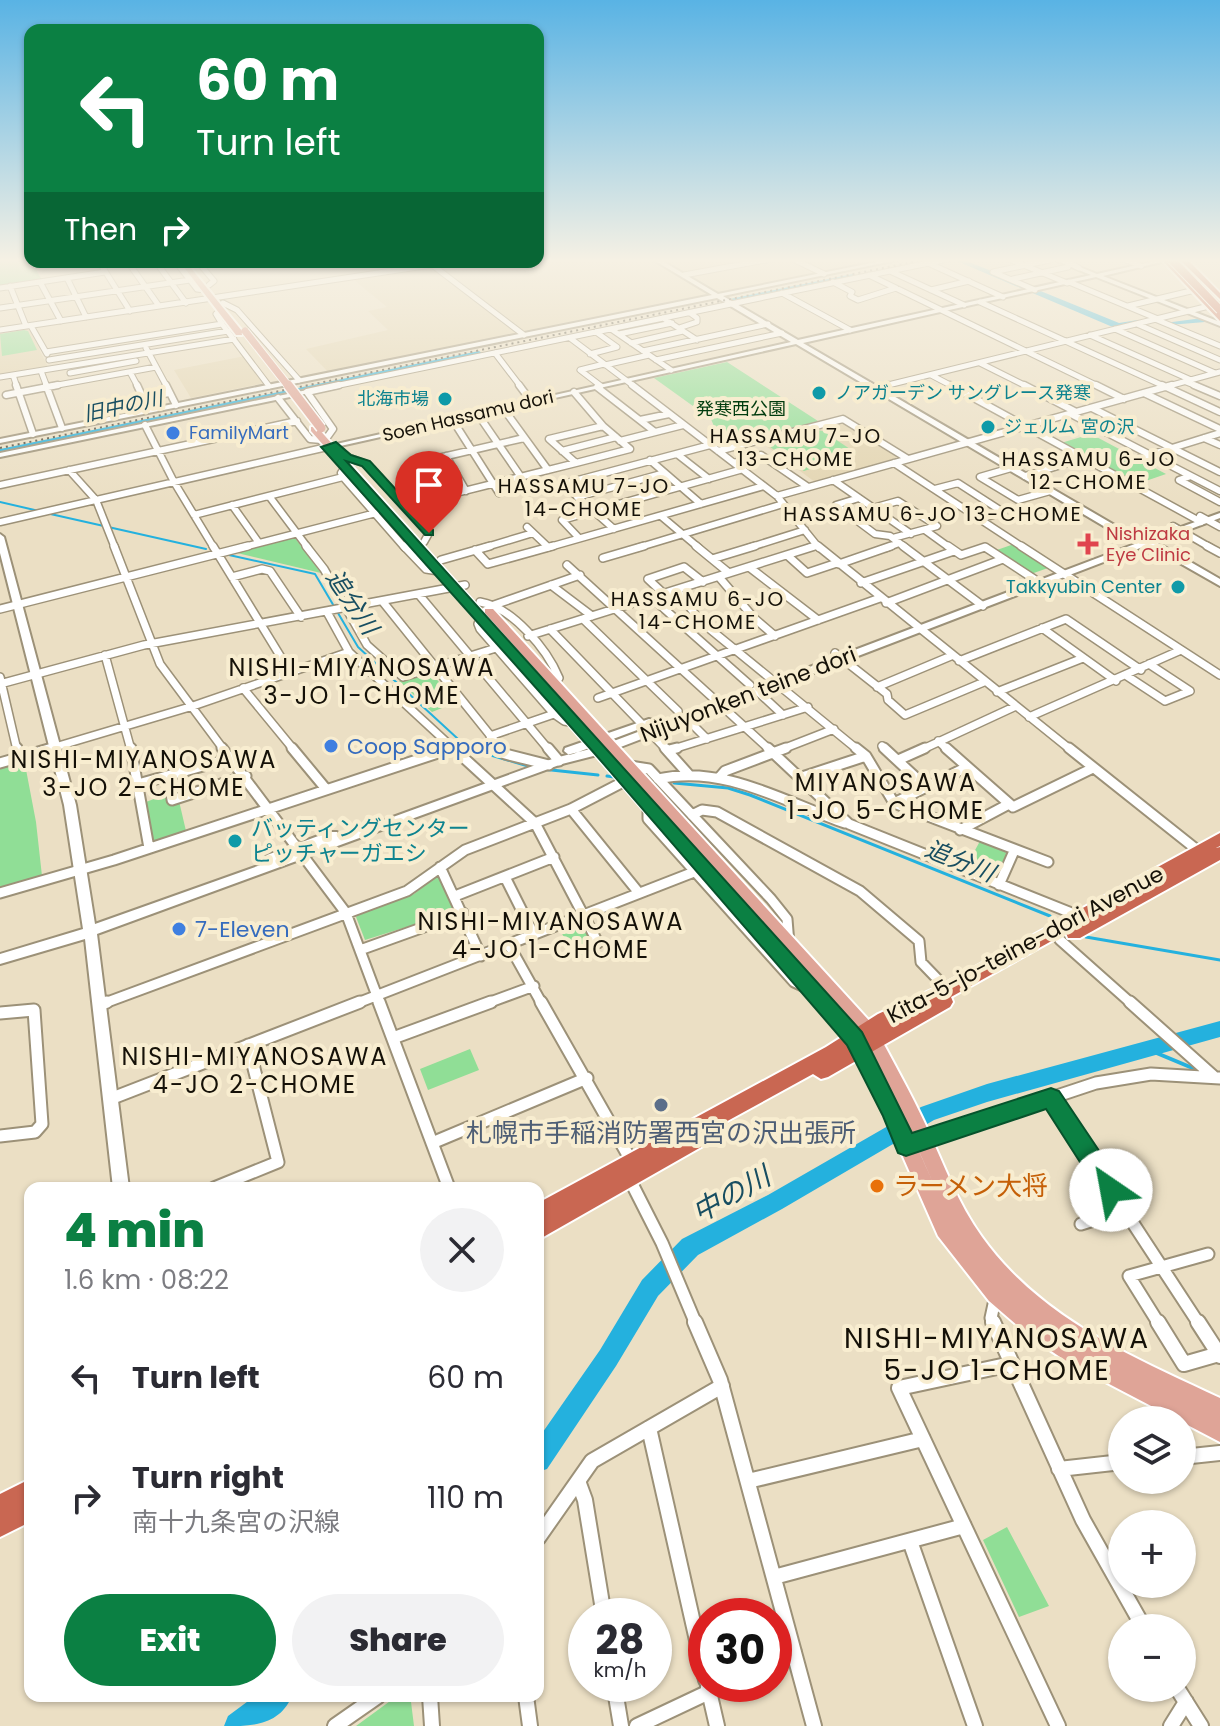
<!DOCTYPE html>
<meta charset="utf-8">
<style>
:root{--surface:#fff;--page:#f2f2f3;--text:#2b2b33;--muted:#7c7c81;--accent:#0b8043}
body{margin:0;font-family:Poppins,"Noto Sans JP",sans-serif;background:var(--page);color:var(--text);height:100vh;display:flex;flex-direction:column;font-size:30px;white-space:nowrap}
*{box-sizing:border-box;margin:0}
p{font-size:26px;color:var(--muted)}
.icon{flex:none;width:44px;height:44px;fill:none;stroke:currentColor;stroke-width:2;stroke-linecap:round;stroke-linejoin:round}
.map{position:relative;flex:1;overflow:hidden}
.sheet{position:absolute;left:24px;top:1182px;width:520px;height:520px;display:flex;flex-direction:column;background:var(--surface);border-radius:16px;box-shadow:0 2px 6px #0004}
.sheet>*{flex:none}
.banner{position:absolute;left:24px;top:24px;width:520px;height:244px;border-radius:16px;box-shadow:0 2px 6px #0004;background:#0b8043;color:#fff;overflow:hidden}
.buttons{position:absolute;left:1108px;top:1406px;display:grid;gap:16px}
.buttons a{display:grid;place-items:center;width:88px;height:88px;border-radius:50%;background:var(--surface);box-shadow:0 2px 6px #0004;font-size:40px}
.speed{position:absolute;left:568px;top:1598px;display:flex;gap:16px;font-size:40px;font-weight:700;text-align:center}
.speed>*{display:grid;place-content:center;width:104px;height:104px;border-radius:50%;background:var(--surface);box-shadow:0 2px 6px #0004;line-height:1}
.speed small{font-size:20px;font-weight:400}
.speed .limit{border:12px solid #d22;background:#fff;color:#111}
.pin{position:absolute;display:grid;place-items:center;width:68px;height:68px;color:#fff;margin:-82px -34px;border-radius:50% 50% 50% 0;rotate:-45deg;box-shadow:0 0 8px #0007}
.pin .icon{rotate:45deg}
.me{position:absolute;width:88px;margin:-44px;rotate:327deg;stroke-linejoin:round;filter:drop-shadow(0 0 6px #0008)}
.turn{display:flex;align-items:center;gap:28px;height:168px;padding:0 40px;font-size:36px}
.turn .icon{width:104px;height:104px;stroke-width:2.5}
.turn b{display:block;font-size:56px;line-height:68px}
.then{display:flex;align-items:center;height:76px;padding:0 40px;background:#0003;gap:16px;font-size:30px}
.round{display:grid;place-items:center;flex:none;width:84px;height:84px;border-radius:42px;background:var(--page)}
.head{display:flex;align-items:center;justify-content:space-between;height:136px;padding:0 40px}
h1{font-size:48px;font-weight:800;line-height:60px;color:var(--accent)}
.cta{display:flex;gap:16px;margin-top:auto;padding:16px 40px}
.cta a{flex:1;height:92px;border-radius:48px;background:var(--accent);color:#fff;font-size:32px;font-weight:800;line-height:92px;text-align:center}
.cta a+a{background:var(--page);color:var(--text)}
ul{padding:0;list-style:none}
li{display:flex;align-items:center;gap:24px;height:120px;padding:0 40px}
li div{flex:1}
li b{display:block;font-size:30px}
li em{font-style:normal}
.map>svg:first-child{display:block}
.built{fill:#e3d5b2}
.green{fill:#90de96}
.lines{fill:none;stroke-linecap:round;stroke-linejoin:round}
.stream-far2{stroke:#24b1de;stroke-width:2}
.stream-far1{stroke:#24b1de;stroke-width:3}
.stream{stroke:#24b1de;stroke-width:4}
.river{fill:#24b1de;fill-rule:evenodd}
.street-far5-casing{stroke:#9c9178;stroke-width:7}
.street-far4-casing{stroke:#9c9178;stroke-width:9}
.street-far3-casing{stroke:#9c9178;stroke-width:10}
.street-far2-casing{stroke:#9c9178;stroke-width:13}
.street-far1-casing{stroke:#9c9178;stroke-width:15}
.street-casing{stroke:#9c9178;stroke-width:18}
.secondary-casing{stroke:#9c9178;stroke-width:4}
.primary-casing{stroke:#fff;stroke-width:4}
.highway-casing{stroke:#fff;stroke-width:4}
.street-far5{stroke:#fff;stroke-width:5}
.street-far4{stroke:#fff;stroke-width:6}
.street-far3{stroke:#fff;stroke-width:7}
.street-far2{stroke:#fff;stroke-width:9}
.street-far1{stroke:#fff;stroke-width:11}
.street{stroke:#fff;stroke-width:14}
.secondary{fill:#fff;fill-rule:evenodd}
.primary{fill:#dfa497;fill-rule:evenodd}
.highway{fill:#c96752;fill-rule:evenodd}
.rail{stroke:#514b3c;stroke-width:2;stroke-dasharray:2 4;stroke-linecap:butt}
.primary-bridge-far1-casing{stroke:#fff;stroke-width:9;stroke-linecap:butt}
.primary-bridge-casing{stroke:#fff;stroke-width:12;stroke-linecap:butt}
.highway-bridge-casing{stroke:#fff;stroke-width:10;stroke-linecap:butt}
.primary-bridge-far1{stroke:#dfa497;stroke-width:7}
.primary-bridge{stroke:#dfa497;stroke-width:9}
.highway-bridge{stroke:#c96752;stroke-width:8}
.route{fill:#0b8043;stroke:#07532c;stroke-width:2}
.culture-dot{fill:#0f9aa8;stroke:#f8edd0;stroke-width:3}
.shop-dot{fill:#3f7fe0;stroke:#f8edd0;stroke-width:3}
.health-dot{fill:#e0444e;stroke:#f8edd0;stroke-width:3}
.service-dot{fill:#5c6f8a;stroke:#f8edd0;stroke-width:3}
.food-dot{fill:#e8710a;stroke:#f8edd0;stroke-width:3}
.labels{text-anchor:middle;stroke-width:8;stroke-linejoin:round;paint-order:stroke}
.far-culture-label{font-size:18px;fill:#0d838f;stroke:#f8edd0;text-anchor:start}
.far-park-label{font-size:18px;fill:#003c0e;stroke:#f8edd0}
.far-street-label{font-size:18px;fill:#151108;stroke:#f8edd0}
.far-shop-label{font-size:18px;fill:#366cbe;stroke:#f8edd0;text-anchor:start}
.far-health-label{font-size:18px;fill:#be3a42;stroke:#f8edd0;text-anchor:start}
.far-water-label{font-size:20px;font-style:italic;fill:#184e61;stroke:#f8edd0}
.far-neighbourhood-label{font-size:20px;letter-spacing:2px;fill:#151108;stroke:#f8edd0}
.street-label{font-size:22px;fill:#151108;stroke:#f8edd0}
.shop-label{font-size:22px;fill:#366cbe;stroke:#f8edd0;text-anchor:start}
.culture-label{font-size:22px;fill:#0d838f;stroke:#f8edd0;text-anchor:start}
.water-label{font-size:24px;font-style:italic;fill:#184e61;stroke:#f8edd0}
.neighbourhood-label{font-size:24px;letter-spacing:2px;fill:#151108;stroke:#f8edd0}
.near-service-label{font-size:26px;fill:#4e5e75;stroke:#f8edd0}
.near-food-label{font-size:26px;fill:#c56008;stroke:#f8edd0;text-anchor:start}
.near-water-label{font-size:28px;font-style:italic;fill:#184e61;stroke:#f8edd0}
.near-neighbourhood-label{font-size:28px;letter-spacing:2px;fill:#151108;stroke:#f8edd0}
</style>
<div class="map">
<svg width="1220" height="1726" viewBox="0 0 1220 1726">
<rect width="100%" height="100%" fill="#ebdfc4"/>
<path class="built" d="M538 259H878L886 263 333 377 306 349 388 330 368 311 387 307 349 276 422 262H538Z
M27 329 30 330 48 367 0 375V333Z
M245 356 264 383 191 398 174 370Z
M841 422 899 457 815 482 762 443Z"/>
<path class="green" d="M0 259H30L42 280 0 287Z
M24 330 28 331 37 350 2 356 0 334Z
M727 362 818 421 817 423 728 446 718 436 711 419 654 378Z
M816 430 823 431 856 453 804 471 766 444Z
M1091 434 1166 474 1137 484 1061 443Z
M295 538 321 573 233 552 293 537Z
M1014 544 1048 567V568L1028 575 994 551Z
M430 672 457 702 432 712 399 681Z
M24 759 36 822 42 876 0 888V766Z
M167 794 168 804 179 801 186 831 152 841 146 802Z
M980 841 1007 853 996 875 967 865Z
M436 877H440L453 908 451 913 365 940 356 917 358 914 414 894Z
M579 924 583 926 595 949 576 957 561 932Z
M470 1049 479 1070 428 1090 420 1069Z
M1007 1527 1049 1606 1019 1617 983 1540Z
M397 1696 411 1702 414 1726H356Z"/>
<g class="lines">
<path class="stream-far2" d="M0 502 39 511
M46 513 206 549
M229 555 315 574 358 647 470 750"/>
<path class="stream-far1" d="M467 748 535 768
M542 769 598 775
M607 776 614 777
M674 783 728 788 750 795 1050 916
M1086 937 1220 960"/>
<path class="stream" d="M1147 1049 1202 1072"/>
<path class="river" d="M952 259H962L1119 323 1138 320 1142 322 1115 328Z
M853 274 856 278 734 301 730 299Z
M1202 318 1205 322 1169 325 1165 323Z
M479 351 483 354 482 356 0 455V449Z
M1220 1021V1037L987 1102 934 1120 782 1209 698 1255 658 1296 616 1366 547 1469 538 1472V1439L600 1350 642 1280 682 1239 768 1195 921 1107 987 1084Z
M255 1696H292C279 1726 252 1726 224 1726L228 1716Z"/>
<defs>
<path id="street-far5" d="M793 259 824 274
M1009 259 1067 283
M1062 259 1079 268
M1124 259 1141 266
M114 262 100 263 130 311
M128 262 159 306
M156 262 186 303
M176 262 197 289 205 290
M198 262 214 281 209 285
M928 263 1003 297
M431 264 524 335
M890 271 964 305
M684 275 771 259
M869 275 1100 387
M67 278 86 317
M1013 279 1068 267
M40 282 61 321
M833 282 852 292 850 296 858 300 896 288
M1069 282 1158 319
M10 286 26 326
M0 288 105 272
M931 290 969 281
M1035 290 993 272 1050 260
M782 293 850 330
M980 302 1166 387
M223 303 237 310 299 380
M1128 306 1195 290
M0 308 190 280
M221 310 216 314 222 324 269 386
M663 318 697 340
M1155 319 1220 346
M1137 324 1220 360
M31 326 47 354
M679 328 697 322V318L690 313
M611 329 671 370
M1115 329 1215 373
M0 330 451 262
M619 334 672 323
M1090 335 1191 380
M570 338 635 387
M631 343 683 331
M146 348 167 387
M643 351 768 324
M46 352 222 324
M495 353 521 387
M590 354 617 347 596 332
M49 360 228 331
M656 360 782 333
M980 363 1028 387
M605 365 649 355
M41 371 47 387
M130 372 138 387
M70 373 136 361
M13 375 17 387
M931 375 954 387
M0 377 234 339
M1186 382 1199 387
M601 386 580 370 604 364
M47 387 156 367
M330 387 948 259
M880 387 1209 306
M1165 387 1220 372"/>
<path id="street-far4" d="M16 385 33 434
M46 385 62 428
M137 385 143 398
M166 385 176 405
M519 385 531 401
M632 385 777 496 819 548
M950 385 1201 522
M1024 385 1076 412
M1096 385 1124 399
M1162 385 1220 412
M1194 385 1220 396
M597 387 655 432
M877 388 888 385
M574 392 603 426
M1144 393 1220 429
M6 395 58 385
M278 398 310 439 322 440
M131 400 169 393
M503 408 548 470
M1092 408 1220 472
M477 413 521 477
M1071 414 1220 491
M452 419 499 493
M640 420 669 414
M145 425 174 482 214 548
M603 426 630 449 576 463 549 439Z
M328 436 333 429 307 392 339 385
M524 438 421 462 440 497 576 463
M1204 438 1220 445
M620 441 683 425
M562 451 616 437
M718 451 843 419 908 459
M677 454 709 479
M446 456 466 491
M347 457 366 464 429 533 424 542
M1140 458 1220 433
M650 460 701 504
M734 463 761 455 808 487
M894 463 1024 548
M345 467 341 473 343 477 405 548
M1011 468 980 477 1018 500 1050 491
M69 470 96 500 115 548
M1025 476 1084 458
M1191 476 1179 480 1220 502
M833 480 911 534
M0 485 297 421
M935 489 958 483 1003 512 980 519
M269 496 308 548
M777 496 1172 385
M577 497 665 473
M859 498 836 505 875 534 890 536 906 548
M232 505 259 543
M873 508 898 501 937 526 893 538
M194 515 343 477
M661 516 699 548
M1200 516 1220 527
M0 522 327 447
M1173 526 1211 548
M527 527 547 546
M614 529 563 484 710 445
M925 530 950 548
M579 538 562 520 743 469
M240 548 376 513
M483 548 533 533
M546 548 764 486
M637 548 783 504
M748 548 805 530
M808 548 817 545
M886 548 899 543
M983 548H986"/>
<path id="street-far3" d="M114 546 160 664 224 750
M213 546 290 672
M306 546 324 569 367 645 403 677 496 648
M404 546 426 569 439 571
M696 546 729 573
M818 546 1071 750
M903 546 983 606
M948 546 961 555 985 547 1034 579
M1021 546 1220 675
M1207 546 1220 553
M475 550 488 564 553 546
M787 555 807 573 837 563
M603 558 644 546
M712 559 755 546
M441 560 490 546
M839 564 891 546
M567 565 770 750
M749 567 818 620
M232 577 262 569 270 571 301 617
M719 577 754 618 775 636
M861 583 954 551
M551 585 592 616
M677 590 700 621 858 750
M664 594 648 579 684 567 703 582
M420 596 549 750
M652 598 750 685
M383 602 502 750
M480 602C512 607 547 649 559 678L555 683
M886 603 1003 559
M494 605 580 575
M0 609 248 546
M327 612 349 652 455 750
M481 617 478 624 480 629 554 714 564 721 576 723
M583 619 678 711
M1042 628 1116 681
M550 629 667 750
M528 636 815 546
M835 653 887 694 888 700 905 715 984 682
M105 655 131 750
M959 661 1066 619 1141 670
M1127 676 1165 701 1190 691 1149 664
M0 677 17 750
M0 684 144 645 465 585
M877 687 951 656
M243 688 294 750
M756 690 783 715
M997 692 1083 658
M598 698 880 598
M685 717 707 739
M1029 717 1181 650
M490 736 554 714
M938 741 948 750
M882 746 886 750
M45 750 193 706 349 652
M448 750 453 748
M670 750 808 707
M780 750 834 729
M921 750 1016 706"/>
<path id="street-far2" d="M17 748 19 758
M131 748 149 848
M222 748 346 913 380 1004
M292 748 326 789
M453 748 535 823 598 943
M500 748 505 754 549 765
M548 748 559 761
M665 748 690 776
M768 748 849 824 1084 918
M856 748 866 756 894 803 1048 862
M884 748 926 787
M946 748 1013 807 1093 768
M1069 748 1201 853
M669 750 677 748
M898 760 925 748
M0 763 52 748
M630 766 649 769 771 899 787 919 789 944
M170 776 172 800 246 776
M719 778 725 771 786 748
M799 778 866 756
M658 779C724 764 784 802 845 823
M138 784 232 758
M894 803 967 767
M648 807V819L794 982 807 988
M571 809 639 893
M692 815 702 810 717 812 860 891 919 941 921 962 948 990
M960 830 1009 804
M440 867 481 956
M505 877 534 935
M999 885 1014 851
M0 893 114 860 453 748
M455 896 554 857
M1060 940 1132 1004
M509 945 542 1004
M360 950 463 913
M102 1004 407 891 465 850 571 809 627 780
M355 1004 694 872
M485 1004 534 986"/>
<path id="street-far1" d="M379 1002 449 1188
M541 1002 632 1162
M1130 1002 1213 1076
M99 1005 107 1002
M0 1013 34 1010 42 1124 35 1132 0 1136
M393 1038 491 1002
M1051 1098 1199 1324
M110 1099 360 1002
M922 1141 1096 1083 1151 1074 1220 1078
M432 1143 587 1078
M629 1178 662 1243 696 1324
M214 1188 278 1162 248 1045
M1081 1224 1125 1210
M994 1324 991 1318 996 1295
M1159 1324 1129 1276 1208 1254"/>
<path id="street" d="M695 1322 720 1380 814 1726
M993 1322 1083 1520 1144 1628
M1158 1322 1184 1364 1219 1354
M1198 1322 1220 1356
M1011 1364 899 1388 1058 1726
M649 1428 706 1680
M1182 1457 1220 1453
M1059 1469 1122 1462
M578 1481 585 1500 604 1616
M748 1481 923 1439
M538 1538 592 1461 722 1386
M910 1541 975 1726
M774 1577 964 1526
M774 1661 794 1652
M614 1684 621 1726
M708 1687 717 1726
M1177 1688 1201 1726
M430 1696 432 1726
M526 1696 530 1726
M335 1726 378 1696
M637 1726 726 1684
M1171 1726 1186 1702"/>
<path id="secondary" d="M652 259H659L718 294 891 259H902L723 296 798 340 1091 275 1052 259H1060L1097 274 1164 259H1174L1103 276 1220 322V326L1096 277 803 343 1123 530 1148 539 1220 513V518L1156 542 1220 579V586L1148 545 605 753 562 764 97 934 129 1188H113L85 939 0 964V954L83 929 64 805 0 553V534L4 537 76 805 95 924 269 862 265 858 267 855 329 832H337L338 837 555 758 598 747 1140 542 1117 534 796 344 327 449 323 447 791 342 717 298 0 443V439L712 295Z
M307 390 309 391V393L0 457V453Z
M649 719 653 720 654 722 653 724 573 754 569 755 564 751 565 748Z"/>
<path id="primary" d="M180 262H186L242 331V335H236Z
M311 427H317L860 1033 899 1107 935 1187 902 1113 862 1036 485 613V609H493L874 1026C892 1060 911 1093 927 1128 944 1165 958 1204 982 1237 1040 1318 1132 1357 1220 1398V1442L1069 1363 1032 1338 989 1301 938 1236 886 1118 848 1043 311 431Z"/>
<path id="highway" d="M1161 259H1169L1220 314V321Z
M1179 259H1187L1220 293V299Z
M1220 833V846L1216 848 1220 847V860L1080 938H1068L1066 933 951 997 953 1002 950 1007 828 1077 821 1079 813 1074 711 1130 713 1135 710 1142 538 1240V1203L826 1047 878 1014 942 985Z
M30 1479V1522L0 1537V1494Z"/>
</defs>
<use href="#street-far5" class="street-far5-casing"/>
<use href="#street-far4" class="street-far4-casing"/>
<use href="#street-far3" class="street-far3-casing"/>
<use href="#street-far2" class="street-far2-casing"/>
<use href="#street-far1" class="street-far1-casing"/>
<use href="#street" class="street-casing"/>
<use href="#secondary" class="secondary-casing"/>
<use href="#primary" class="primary-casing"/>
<use href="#highway" class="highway-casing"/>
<use href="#street-far5" class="street-far5"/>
<use href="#street-far4" class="street-far4"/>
<use href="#street-far3" class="street-far3"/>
<use href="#street-far2" class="street-far2"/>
<use href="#street-far1" class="street-far1"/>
<use href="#street" class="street"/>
<use href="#secondary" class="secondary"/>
<use href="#primary" class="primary"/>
<use href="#highway" class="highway"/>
<path class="rail" d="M0 448 927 259"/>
<defs>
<path id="primary-bridge-far1" d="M245 331 289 387"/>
<path id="primary-bridge" d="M288 385 321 428"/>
<path id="highway-bridge" d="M1171 259 1220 310"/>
</defs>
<use href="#primary-bridge-far1" class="primary-bridge-far1-casing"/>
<use href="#primary-bridge" class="primary-bridge-casing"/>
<use href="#highway-bridge" class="highway-bridge-casing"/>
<use href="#primary-bridge-far1" class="primary-bridge-far1"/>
<use href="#primary-bridge" class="primary-bridge"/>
<use href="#highway-bridge" class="highway-bridge"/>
</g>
<linearGradient id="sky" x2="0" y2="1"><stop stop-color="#59b3e4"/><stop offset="0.52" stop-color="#f6f1e4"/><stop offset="1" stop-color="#f6f1e4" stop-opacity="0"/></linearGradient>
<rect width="1220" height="501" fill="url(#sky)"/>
<path class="route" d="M336 442 351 455 370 461 433 530V535H425L362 466 346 461 862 1032 912 1133 1051 1088 1059 1091 1120 1182 1123 1190 1120 1198 1111 1201 1103 1198 1046 1109 906 1156 898 1153 883 1116 847 1045 595 754 321 447Z"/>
<g class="culture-dot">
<circle cx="819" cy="393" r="8"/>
<circle cx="445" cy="399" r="8"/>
<circle cx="988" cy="427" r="8"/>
<circle cx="1178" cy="587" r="8"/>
<circle cx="235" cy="841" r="8"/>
</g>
<g class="shop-dot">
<circle cx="173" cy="433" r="8"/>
<circle cx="331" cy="746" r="8"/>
<circle cx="179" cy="929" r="8"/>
</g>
<path class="health-dot" d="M1084 532h8v8h8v8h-8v8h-8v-8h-8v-8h8z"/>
<circle class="service-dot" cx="661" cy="1105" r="8"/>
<circle class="food-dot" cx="877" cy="1186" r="8"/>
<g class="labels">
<g class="far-culture-label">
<text x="835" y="399">ノアガーデン サングレース発寒</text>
<text x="429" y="405" text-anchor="end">北海市場</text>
<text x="1004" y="433">ジェルム 宮の沢</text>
<text x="1162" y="593" text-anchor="end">Takkyubin Center</text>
</g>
<g class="far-park-label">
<text x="741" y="415">発寒西公園</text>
</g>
<g class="far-street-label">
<text transform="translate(468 416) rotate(-13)" y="6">Soen Hassamu dori</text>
</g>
<g class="far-shop-label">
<text x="189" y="439">FamilyMart</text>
</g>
<g class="far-health-label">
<text x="1106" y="540">Nishizaka<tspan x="1106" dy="21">Eye Clinic</tspan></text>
</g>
<g class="far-water-label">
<text transform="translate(123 406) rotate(-12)" y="7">旧中の川</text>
</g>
<g class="far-neighbourhood-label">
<text x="796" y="443">HASSAMU 7-JO<tspan x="796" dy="23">13-CHOME</tspan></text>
<text x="1089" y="466">HASSAMU 6-JO<tspan x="1089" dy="23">12-CHOME</tspan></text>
<text x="584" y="493">HASSAMU 7-JO<tspan x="584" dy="23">14-CHOME</tspan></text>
<text x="933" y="521">HASSAMU 6-JO 13-CHOME</text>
<text x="698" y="606">HASSAMU 6-JO<tspan x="698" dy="23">14-CHOME</tspan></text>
</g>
<g class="street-label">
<text transform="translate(748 694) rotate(-21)" y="8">Nijuyonken teine dori</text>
<text transform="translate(1025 944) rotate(-28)" y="8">Kita-5-jo-teine-dori Avenue</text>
</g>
<g class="shop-label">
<text x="347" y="754">Coop Sapporo</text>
<text x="195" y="937">7-Eleven</text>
</g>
<g class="culture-label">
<text x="251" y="836">バッティングセンター<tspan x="251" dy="25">ピッチャーガエシ</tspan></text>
</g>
<g class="water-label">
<text transform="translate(352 602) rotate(56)" y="8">追分川</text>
<text transform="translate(960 861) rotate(22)" y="8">追分川</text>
</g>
<g class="neighbourhood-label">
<text x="362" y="676">NISHI-MIYANOSAWA<tspan x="362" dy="28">3-JO 1-CHOME</tspan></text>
<text x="144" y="768">NISHI-MIYANOSAWA<tspan x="144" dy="28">3-JO 2-CHOME</tspan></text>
<text x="886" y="791">MIYANOSAWA<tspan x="886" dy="28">1-JO 5-CHOME</tspan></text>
<text x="551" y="930">NISHI-MIYANOSAWA<tspan x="551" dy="28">4-JO 1-CHOME</tspan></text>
<text x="255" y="1065">NISHI-MIYANOSAWA<tspan x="255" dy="28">4-JO 2-CHOME</tspan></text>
</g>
<g class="near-service-label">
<text x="661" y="1142">札幌市手稲消防署西宮の沢出張所</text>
</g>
<g class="near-food-label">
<text x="893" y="1195">ラーメン大将</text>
</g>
<g class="near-water-label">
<text transform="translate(731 1194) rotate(-29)" y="10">中の川</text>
</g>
<g class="near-neighbourhood-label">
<text x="997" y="1348">NISHI-MIYANOSAWA<tspan x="997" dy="32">5-JO 1-CHOME</tspan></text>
</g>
</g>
</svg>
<div class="buttons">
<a><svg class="icon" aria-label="layers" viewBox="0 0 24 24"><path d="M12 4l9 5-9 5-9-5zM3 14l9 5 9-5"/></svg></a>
<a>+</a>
<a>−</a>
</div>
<div class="speed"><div>28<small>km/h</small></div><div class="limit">30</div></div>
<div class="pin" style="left:429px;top:533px;background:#d93025"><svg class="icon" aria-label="arrive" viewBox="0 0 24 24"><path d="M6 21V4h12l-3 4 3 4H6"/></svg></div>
<svg class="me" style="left:1111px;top:1190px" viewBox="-20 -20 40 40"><circle r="19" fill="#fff"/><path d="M0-13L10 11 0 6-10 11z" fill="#0b8043"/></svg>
<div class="banner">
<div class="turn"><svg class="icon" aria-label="left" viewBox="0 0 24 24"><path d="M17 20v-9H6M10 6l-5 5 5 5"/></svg><div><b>60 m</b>Turn left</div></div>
<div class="then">Then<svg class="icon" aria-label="right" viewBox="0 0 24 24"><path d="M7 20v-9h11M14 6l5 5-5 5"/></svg></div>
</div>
<section class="sheet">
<div class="head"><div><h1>4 min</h1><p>1.6 km · 08:22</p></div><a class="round"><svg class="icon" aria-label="close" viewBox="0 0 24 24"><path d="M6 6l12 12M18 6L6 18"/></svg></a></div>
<ul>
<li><svg class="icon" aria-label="left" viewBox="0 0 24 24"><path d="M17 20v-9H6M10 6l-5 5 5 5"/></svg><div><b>Turn left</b></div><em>60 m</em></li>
<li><svg class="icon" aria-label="right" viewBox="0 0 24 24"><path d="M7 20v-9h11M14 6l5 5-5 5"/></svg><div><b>Turn right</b><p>南十九条宮の沢線</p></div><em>110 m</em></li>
</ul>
<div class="cta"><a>Exit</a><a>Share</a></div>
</section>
</div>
